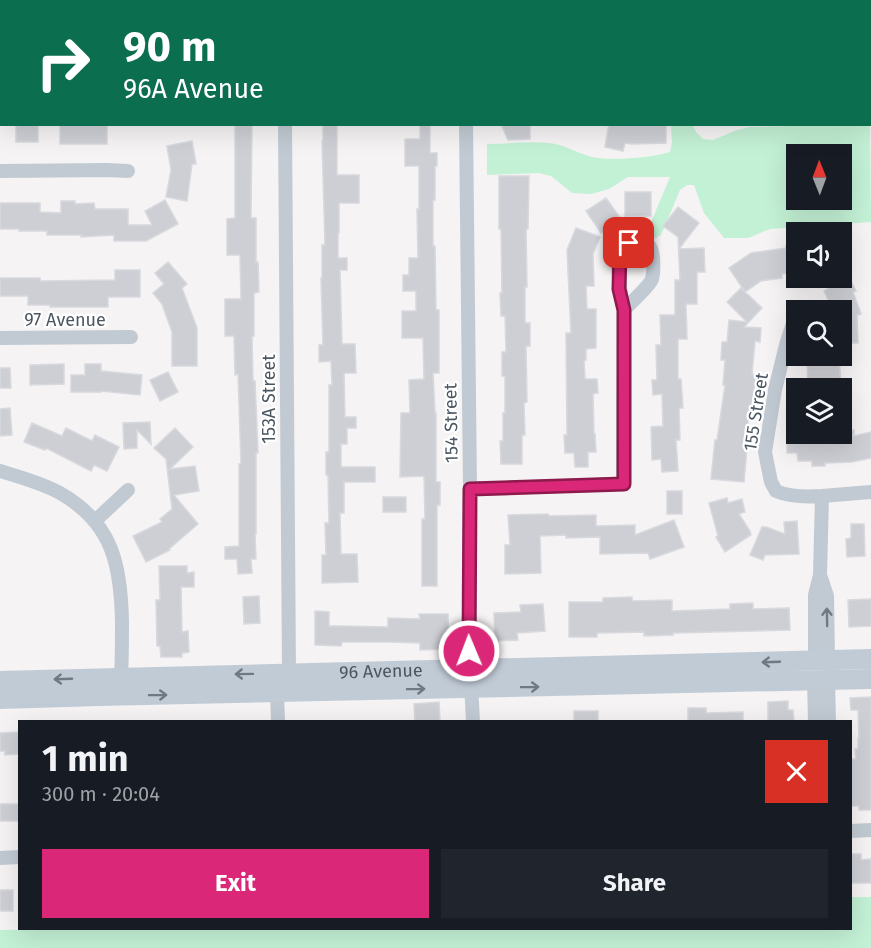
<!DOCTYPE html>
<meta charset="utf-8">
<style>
:root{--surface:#171b24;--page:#20242c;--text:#f1f3f6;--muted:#9ea1a6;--accent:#db2777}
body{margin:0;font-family:"Fira Sans",sans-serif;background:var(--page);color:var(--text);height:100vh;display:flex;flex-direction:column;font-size:22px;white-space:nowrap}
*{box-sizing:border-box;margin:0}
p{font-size:20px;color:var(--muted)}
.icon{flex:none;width:33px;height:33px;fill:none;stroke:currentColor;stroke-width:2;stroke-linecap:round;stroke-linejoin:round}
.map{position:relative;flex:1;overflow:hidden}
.side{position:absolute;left:18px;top:720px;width:834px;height:210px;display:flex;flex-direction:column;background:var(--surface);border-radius:0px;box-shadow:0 6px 24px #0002}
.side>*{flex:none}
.hud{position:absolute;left:0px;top:0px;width:872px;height:126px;box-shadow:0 6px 24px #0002;background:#0b6e4f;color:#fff;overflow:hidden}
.needle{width:39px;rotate:359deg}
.buttons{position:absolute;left:786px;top:144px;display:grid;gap:12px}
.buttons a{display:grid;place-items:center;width:66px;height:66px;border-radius:0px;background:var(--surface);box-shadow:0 6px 24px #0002;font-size:30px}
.pin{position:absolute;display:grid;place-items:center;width:51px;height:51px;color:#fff;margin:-26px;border-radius:12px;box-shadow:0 3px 9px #0006}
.me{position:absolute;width:66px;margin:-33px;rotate:359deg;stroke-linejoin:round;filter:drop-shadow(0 0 4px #0008)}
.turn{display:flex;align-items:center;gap:21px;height:126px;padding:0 24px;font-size:27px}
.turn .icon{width:78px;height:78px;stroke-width:2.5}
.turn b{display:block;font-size:42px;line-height:51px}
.round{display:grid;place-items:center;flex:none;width:63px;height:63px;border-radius:0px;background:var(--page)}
.overview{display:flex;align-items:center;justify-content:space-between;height:102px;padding:0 24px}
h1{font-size:36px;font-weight:700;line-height:45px}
.button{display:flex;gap:12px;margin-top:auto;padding:12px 24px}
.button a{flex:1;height:69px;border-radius:0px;background:var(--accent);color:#fff;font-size:24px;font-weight:700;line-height:69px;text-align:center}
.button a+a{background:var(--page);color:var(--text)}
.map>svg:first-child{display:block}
.green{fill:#c3f1d5;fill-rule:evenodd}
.building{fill:#cdcfd5;stroke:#d7d9de;stroke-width:1.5}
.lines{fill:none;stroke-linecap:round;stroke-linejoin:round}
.street{stroke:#c1cad2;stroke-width:14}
.secondary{stroke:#c1cbd6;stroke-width:20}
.oneway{stroke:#6e7983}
.oneway2{stroke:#6e7984}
.route-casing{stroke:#8e194d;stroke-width:15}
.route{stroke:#db2777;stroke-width:10}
.labels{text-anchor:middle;stroke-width:4.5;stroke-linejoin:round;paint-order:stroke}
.street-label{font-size:18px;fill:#4a5661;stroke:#fff}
</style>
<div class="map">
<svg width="871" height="948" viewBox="0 0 871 948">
<rect width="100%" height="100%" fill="#f5f3f3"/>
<path class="green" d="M870 121 871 222 770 229 748 238H724L704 213 694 185H687L680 190 661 235 656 238 648 234 649 227 670 177H628L609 189 591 194 572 193 551 176 539 173 487 175V144C507 144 528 141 548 143 564 144 576 153 592 157 611 161 651 158 670 152L672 142 671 125H693L696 132 703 139 713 140 737 130 749 127 870 124ZM796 154H842V200H796Z
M851 897H871V948H0V930L63 929 850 928Z"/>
<path class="building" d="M16 124H38V142H16Z
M60 124H107V144H60Z
M235 124H252L251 218H256V262H258L259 292 254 293V336H252L253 381H255L258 453H256V534H255L256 559H251L252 573 238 574 237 559H225V547L239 546V464H241L238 374 235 375 234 336H225V299H241L240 255H227V219L235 218Z
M323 124H337V175H359V203H339V233H338V258H347V270H340L342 344H355L356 373H344L345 417H356V428H347V444H341V467H375V482H344V513H340L341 554H357L358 582 322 583V555H326L325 523H329L328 475H326V452H329V385H332L331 361 319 362V345H323L321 278H322V245H325L322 141H323Z
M420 124H430V153H437V166H435V200H433V246H435L436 310H439V373H433L435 413H436V482H440V505H437V586H422V519H425L424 476 400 477 401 413H410L409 380 424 379 423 338H402V311H416V291H403V275H409V258H418L417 209H419V166H405V139H420Z
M501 124H530V139L508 140Z
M609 124H666V143L632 144 625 143 623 151 605 147Z
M192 141 196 164H192L187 201 166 197 171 170 167 146Z
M499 176H529L528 229H526L527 287H525V323H530V346H526L527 402 524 403 525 435H522V464H501L500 441H503V413H505V376H502V352H506L505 316H501L500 293H502L501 229H499Z
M625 192H651V216H625Z
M606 198 621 219 601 233 586 211Z
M165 200 178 224 146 241H114V235L81 237V235H47V231H19V229H0V203H40V212L61 213V201H75V204L94 203 95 209H128V225H152L145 211Z
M678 207 699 223 679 249 704 248 705 272H697V304H686L687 339H678V379H681L683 408H679L680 440H676L678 471 662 472 661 459 652 460 651 427 663 426 662 394 653 395 652 380H657L656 345H661L660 315H675V280H680L678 237 663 226Z
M576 228 600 237 593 254 594 286H586L587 309H596V348L586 349V360H584L585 379H597L598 393 593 394 594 434H595L596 452H588V467H575L574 453H565L564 435H567L566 333H571L567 250Z
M796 243V272L782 274V278L761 281 745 292 729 268 751 253 786 248V245Z
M168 262 187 284 182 288 197 328V366H172V332L162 304 153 293 164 284 155 273Z
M115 270H140V297H108V307H50V305H28V296H0V278H40V281L115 280Z
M847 273 856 291 853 292 861 314 857 315 858 343H842V310H833L824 291 831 287 829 282 838 278H842V276Z
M741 288 762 308 744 327 761 328 760 342 755 341 752 374H756L752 406H750L745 448H747L744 482 711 479 715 440H717L725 385H723L725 360H721L722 342H727L729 320 747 322 727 302Z
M807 356H839L841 388H808Z
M64 364V384L30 385V365Z
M85 364H101V371L142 375 140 395 101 391V392H71V375H85Z
M0 368H10L11 388H0Z
M168 372 178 392 160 401 150 380Z
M10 408 12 435 0 436V409Z
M150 422 151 444 137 430V448L124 449 123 423Z
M32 423 62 436 66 428 92 441 95 435 119 447 107 471 94 465 91 471 46 448 45 450 24 442Z
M175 428 193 447 170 469 195 466 199 491 174 495 198 524 169 549 170 550 146 562 133 536 162 522 160 519 172 509 166 459 154 448Z
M787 428H796V434H842V430H854V436L871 432V458L852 462 825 463V466H812V461H798L797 453H787Z
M667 491H682V514H667Z
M383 497H406V512H383Z
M727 498 728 503 742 499 745 512 739 514 750 531 751 535 725 552 716 537 718 536 709 503Z
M548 514 549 516 596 515V526L635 525V535L674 520 684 547 650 559 648 553 600 554V537L566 538V535L540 536 541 573 505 574V545H510L508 515Z
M797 521 799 554 765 555 763 560 750 555 762 527H766L785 534 784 522Z
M851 524H864L865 556 847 557 846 539 851 538Z
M159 566H187V573L194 572V587H181L182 632 188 631 189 652 182 653V657H161L160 646H157L156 600H160Z
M259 596 260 623 244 624 243 597Z
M632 597V601L672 600V611L730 609V604L753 603V609L789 608 790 630 673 633V635L644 636V632L597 633V637H569V602H603V598Z
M871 599V626L849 627 848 600Z
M543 604 545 631 517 633 518 640 495 641 494 613 521 612 520 605Z
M315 611 329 612V626H342L388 627V618L420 619 419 614H448L449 649 420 650V643L388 642H342L341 646 315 645Z
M871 697V810H859V806H850V759H856L855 749H858V738H859L858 710H851L850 698Z
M788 701V710H793L794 722H768V702Z
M439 702 440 722H415L414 704Z
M688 708H706V713L743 712V722H688Z
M574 711H598V722H574Z
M19 732 20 754 5 755V751H0V733Z
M0 804H20V821H0Z
M850 854H861V860L871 859V883H850Z
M0 890H13V911H0Z"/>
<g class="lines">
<path class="street" d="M284 0V2
M466 0V2
M97 2 98 0
M868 2V0
M285 124 289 673
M466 124 470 489 469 646 473 722
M0 171 107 170 128 171
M794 320 786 345 775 390 765 452 771 482 776 491C789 497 807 497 822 496L820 575 815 595V660
M0 338 131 337
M0 471C20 477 42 483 60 493 113 523 121 566 122 622 122 640 122 659 121 677
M470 489 623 484 624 310C621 298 615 261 621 250 626 241 643 239 650 247 654 251 654 273 652 279 649 287 630 303 624 310
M822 496 871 492
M95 521 128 490
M820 575 827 596 828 660
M814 680 815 722
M828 680 829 722
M277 692 278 722
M850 831 871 830
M0 858 20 857"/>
<g class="secondary">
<path id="s1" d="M0 681 871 659"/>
<path d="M0 699 99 696 871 679"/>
</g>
</g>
<defs><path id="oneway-shaft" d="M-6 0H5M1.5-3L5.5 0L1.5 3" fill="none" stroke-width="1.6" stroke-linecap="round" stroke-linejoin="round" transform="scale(1.5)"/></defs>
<use class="oneway" href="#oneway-shaft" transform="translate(827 617) rotate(-91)"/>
<g class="oneway2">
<use href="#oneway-shaft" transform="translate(771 662) rotate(178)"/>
<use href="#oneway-shaft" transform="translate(244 674) rotate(179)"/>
<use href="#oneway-shaft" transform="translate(63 679) rotate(178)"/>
<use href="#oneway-shaft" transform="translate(530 687) rotate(-1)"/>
<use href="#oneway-shaft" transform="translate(416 689) rotate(-1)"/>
<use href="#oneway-shaft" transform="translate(158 695) rotate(-1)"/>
</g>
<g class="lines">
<defs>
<path id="route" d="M469 651 470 489 624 484V310L619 289 620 253 624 246 629 243"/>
</defs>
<use href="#route" class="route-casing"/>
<use href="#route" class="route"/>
</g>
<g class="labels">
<g class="street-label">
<text x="65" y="326">97 Avenue</text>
<text transform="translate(269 399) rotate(-90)" y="6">153A Street</text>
<text transform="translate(756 412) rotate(-81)" y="6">155 Street</text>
<text transform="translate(451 423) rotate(-91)" y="6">154 Street</text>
<text dy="6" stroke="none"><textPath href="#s1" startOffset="381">96 Avenue</textPath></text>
</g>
</g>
</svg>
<div class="buttons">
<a><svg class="needle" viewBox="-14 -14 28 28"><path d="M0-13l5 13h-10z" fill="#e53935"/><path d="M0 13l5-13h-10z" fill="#9ea1a6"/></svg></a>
<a><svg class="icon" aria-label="sound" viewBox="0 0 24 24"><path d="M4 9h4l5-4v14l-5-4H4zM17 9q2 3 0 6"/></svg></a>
<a><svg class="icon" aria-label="search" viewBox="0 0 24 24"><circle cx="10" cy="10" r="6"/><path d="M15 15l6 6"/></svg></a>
<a><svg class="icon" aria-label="layers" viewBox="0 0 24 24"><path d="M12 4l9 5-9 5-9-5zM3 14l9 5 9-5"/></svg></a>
</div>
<div class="pin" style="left:629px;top:243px;background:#d93025"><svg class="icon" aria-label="arrive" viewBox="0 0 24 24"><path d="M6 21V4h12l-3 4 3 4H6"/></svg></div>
<svg class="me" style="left:469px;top:651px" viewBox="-20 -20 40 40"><circle r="17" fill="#db2777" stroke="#fff" stroke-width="3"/><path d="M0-11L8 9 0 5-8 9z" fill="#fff"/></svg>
<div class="hud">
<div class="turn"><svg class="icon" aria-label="right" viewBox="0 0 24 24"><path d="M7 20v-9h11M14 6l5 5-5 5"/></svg><div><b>90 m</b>96A Avenue</div></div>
</div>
<section class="side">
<div class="overview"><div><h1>1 min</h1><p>300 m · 20:04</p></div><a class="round" style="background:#d93025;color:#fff"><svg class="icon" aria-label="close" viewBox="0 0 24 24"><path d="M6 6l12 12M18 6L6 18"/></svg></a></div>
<div class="button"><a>Exit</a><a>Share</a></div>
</section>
</div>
